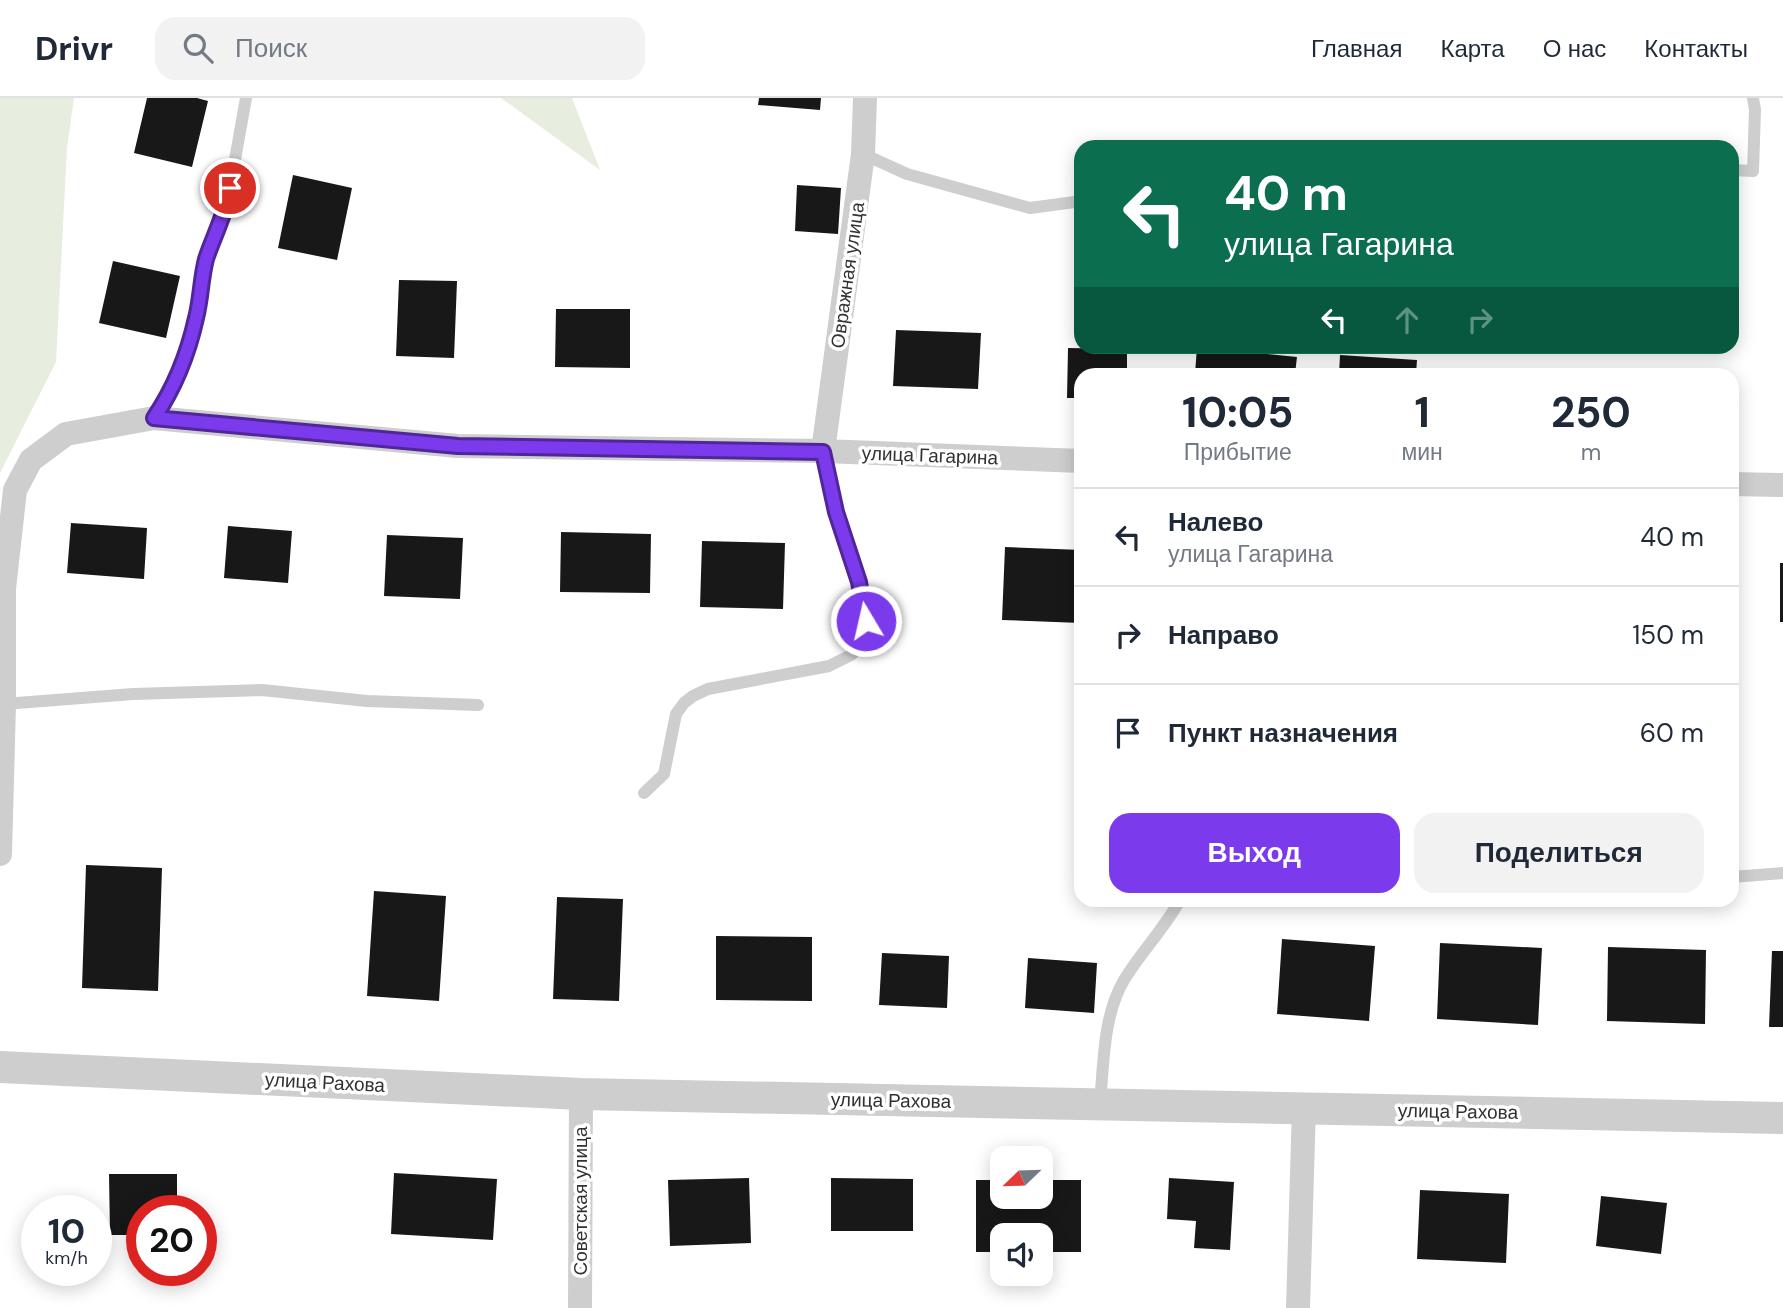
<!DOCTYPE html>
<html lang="ru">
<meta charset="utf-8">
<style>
:root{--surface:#fff;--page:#f2f2f3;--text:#1f2937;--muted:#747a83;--line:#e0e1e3;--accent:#7c3aed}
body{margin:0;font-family:"DM Sans",sans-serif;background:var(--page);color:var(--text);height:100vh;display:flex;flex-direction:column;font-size:26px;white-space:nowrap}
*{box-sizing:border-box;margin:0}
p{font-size:23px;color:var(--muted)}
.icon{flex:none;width:38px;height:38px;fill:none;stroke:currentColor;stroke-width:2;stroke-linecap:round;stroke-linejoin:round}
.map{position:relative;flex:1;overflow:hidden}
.details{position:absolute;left:1074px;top:270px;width:665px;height:539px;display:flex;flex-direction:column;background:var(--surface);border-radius:21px;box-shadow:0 4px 18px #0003}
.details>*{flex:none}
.top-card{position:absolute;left:1074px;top:42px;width:665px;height:214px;border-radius:21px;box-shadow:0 4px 18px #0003;background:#0b6e4f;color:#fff;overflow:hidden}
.needle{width:46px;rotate:247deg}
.controls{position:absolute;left:990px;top:1048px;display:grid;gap:14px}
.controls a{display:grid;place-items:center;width:63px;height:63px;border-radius:14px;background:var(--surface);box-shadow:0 4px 18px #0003;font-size:35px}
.speed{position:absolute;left:21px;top:1097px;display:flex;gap:14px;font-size:35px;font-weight:700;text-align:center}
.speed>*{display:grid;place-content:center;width:91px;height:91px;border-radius:50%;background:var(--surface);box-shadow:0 4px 18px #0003;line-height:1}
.speed small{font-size:18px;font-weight:400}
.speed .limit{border:10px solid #d22;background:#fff;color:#111}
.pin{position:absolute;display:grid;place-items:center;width:60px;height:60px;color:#fff;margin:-30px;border:4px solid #fff;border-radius:50%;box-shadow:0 2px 7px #0007}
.me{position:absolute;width:77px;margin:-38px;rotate:351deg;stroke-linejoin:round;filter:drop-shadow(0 0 5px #0008)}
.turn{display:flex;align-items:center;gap:24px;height:147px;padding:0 35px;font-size:32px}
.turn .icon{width:91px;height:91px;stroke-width:2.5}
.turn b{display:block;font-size:49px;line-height:60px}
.lanes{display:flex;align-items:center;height:66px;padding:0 35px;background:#0003;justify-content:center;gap:35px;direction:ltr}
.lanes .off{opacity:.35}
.eta{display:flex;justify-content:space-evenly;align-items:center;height:119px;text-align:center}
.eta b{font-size:42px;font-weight:700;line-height:49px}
.button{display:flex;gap:14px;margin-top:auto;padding:14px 35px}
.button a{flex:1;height:80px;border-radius:21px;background:var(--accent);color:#fff;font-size:28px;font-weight:700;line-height:80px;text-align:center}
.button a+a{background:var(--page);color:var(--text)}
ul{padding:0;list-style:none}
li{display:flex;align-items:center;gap:21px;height:98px;padding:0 35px;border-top:2px solid var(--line)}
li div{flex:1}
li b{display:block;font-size:26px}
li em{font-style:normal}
header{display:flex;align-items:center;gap:42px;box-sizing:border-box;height:98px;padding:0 35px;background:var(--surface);border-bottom:2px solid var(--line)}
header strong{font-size:33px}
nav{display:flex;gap:38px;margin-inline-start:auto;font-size:24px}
.search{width:490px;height:63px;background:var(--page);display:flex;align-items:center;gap:18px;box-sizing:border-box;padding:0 24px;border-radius:21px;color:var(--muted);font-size:26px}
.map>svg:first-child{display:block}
.green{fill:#e7eedf}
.building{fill:#181818}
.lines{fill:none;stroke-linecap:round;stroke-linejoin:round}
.service{stroke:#cecece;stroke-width:12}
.minor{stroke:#cecece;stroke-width:24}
.tertiary{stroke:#cecece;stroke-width:32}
.route-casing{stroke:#51269a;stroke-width:18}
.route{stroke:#7c3aed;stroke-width:12}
.labels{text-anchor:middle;stroke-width:7;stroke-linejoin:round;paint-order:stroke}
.street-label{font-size:19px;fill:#313131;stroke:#fff}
</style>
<header>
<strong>Drivr</strong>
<div class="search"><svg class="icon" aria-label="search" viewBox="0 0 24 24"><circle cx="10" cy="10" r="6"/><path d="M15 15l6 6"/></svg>Поиск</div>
<nav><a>Главная</a><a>Карта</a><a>О нас</a><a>Контакты</a></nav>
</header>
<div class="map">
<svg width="1783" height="1210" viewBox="0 0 1783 1210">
<rect width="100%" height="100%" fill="#fff"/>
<path class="green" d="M0 0H74L67 50 56 264 0 375Z
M501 0H572L600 72Z"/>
<path class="building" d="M147 0H197L208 3 192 69 134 55Z
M759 0H821L820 12 758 7Z
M293 77 352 90 337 162 278 150Z
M797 87 841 90 838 136 795 133Z
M113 163 180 178 166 240 99 225Z
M399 182 457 183 454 260 396 258Z
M556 211H630V270L555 269Z
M896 232 981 235 978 291 893 288Z
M1197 249 1297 259 1295 276H1195Z
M1068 250 1127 251V276H1082V300H1067Z
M1340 257 1417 262 1416 276H1339Z
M71 425 147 430 144 481 67 475Z
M228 428 292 433 288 485 224 480Z
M561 434 651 436 650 495 560 494Z
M387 437 463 440 460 501 384 498Z
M702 443 785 445 783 511 700 509Z
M1005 449 1082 452 1081 525 1002 522Z
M1780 465H1783V524H1780Z
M86 767 162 770 158 893 82 890Z
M374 793 446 798 439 903 367 898Z
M557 799 623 801 619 903 553 901Z
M716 838 812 839V903L716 902Z
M1282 841 1375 848 1369 923 1277 916Z
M1440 845 1542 850 1538 927 1437 921Z
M1608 849 1706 852 1705 926 1607 923Z
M1772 853H1783V929H1769Z
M882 855 949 858 947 910 879 907Z
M1028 860 1097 865 1094 915 1025 910Z
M394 1075 497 1081 493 1142 391 1136Z
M109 1076H177V1113H142V1137H110Z
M749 1080 751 1145 670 1148 668 1082Z
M831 1080 913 1081V1133H831Z
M1169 1080 1234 1084 1230 1152 1194 1150 1196 1123 1167 1121Z
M976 1082H1003V1099H1041V1082H1081V1154H1041V1138H1003V1154H976Z
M1420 1092 1509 1096 1506 1165 1417 1161Z
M1601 1098 1667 1105 1661 1156 1596 1148Z"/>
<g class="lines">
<path class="service" d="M863 56 907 76 1030 110 1082 103
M1732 72 1753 73 1755 12 1753 0
M154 320 170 297 184 263 197 220 206 163 226 112 246 0
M4 606 133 596 262 592 367 603 478 607
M644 695 664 676 676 616 684 605 693 598 708 591 829 568 851 557 864 545C867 500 851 460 838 417 831 397 828 375 823 353
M1732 779 1783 775
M1100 1004C1104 964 1103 918 1124 882 1141 854 1164 831 1180 802"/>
<path class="minor" d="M823 353 863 56 865 0
M1732 386 1783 387
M0 756 4 606V491L15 392 31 362 66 336 154 320 458 348 823 353 1082 363
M580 1210 581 996
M1298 1210 1304 1009"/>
<path class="tertiary" d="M0 969 581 996 1783 1020"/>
</g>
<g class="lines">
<defs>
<path id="route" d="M230 90C226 115 214 137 206 161 201 180 201 201 196 220 188 256 175 289 154 320L458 348 823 354 836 414 859 484 866 523"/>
</defs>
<use href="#route" class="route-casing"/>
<use href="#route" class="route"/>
</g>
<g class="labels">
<g class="street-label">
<text transform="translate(847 177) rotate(-82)" y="7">Овражная улица</text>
<text transform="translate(930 357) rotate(2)" y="7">улица Гагарина</text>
<text transform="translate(325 984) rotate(3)" y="7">улица Рахова</text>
<text transform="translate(891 1002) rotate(1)" y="7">улица Рахова</text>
<text transform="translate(1458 1013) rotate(1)" y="7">улица Рахова</text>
<text transform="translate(580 1103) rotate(-90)" y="7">Советская улица</text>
</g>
</g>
</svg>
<div class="controls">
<a><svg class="needle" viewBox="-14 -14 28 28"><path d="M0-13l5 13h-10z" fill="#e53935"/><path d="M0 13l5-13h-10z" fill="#747a83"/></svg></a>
<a><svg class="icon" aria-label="sound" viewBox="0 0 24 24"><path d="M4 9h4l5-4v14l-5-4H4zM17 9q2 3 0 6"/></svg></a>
</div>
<div class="speed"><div>10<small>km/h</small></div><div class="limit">20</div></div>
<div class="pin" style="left:230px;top:90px;background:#d93025"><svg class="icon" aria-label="arrive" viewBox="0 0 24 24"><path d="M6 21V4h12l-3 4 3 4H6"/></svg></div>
<svg class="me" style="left:866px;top:523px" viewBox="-20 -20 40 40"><circle r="17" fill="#7c3aed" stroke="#fff" stroke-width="3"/><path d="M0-11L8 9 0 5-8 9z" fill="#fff"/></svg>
<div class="top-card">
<div class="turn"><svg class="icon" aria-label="left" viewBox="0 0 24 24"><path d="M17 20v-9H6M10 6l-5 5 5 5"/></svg><div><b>40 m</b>улица Гагарина</div></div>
<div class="lanes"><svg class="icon" aria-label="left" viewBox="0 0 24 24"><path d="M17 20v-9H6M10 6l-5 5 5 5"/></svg><svg class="icon off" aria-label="ahead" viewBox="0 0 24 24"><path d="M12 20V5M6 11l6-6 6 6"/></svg><svg class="icon off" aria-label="right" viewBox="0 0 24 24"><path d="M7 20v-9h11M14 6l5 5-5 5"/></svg></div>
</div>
<section class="details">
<div class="eta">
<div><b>10:05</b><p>Прибытие</p></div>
<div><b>1</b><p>мин</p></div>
<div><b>250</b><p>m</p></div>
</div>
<ul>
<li><svg class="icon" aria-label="left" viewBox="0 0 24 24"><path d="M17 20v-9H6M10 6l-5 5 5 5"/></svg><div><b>Налево</b><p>улица Гагарина</p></div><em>40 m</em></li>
<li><svg class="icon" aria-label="right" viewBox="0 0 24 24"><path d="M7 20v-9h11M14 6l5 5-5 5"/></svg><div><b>Направо</b></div><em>150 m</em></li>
<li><svg class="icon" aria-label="arrive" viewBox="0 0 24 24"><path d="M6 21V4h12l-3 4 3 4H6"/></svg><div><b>Пункт назначения</b></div><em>60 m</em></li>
</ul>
<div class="button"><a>Выход</a><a>Поделиться</a></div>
</section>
</div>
